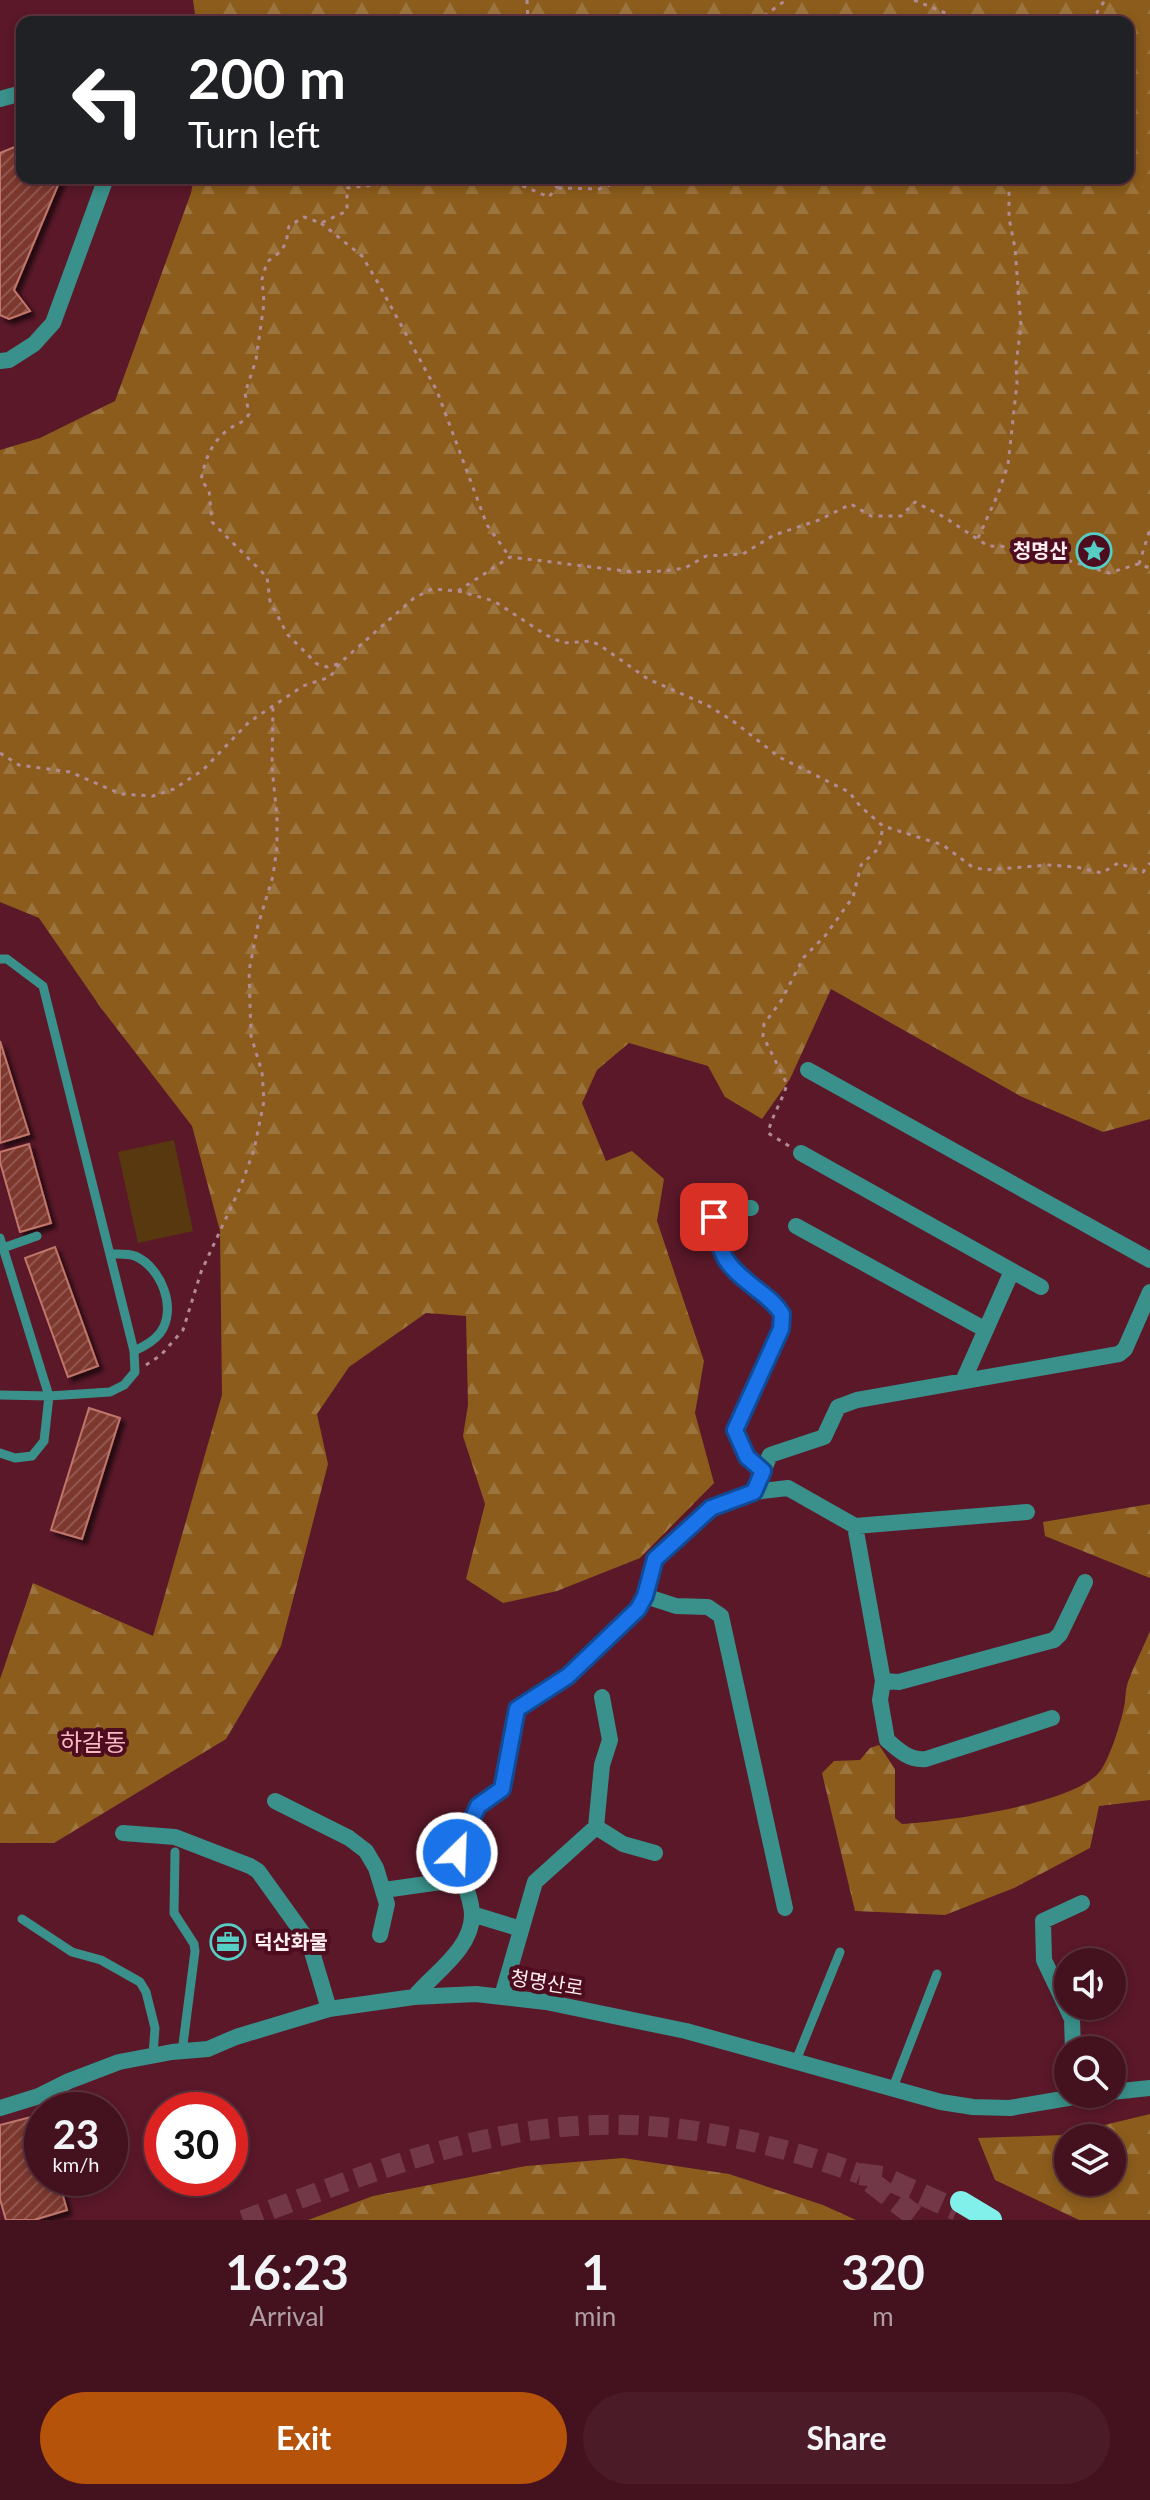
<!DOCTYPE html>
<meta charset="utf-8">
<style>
:root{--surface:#44121f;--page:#4b1b28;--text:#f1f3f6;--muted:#af9ea4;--line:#5c323d;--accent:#b45309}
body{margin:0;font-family:Lato,"Noto Sans KR",sans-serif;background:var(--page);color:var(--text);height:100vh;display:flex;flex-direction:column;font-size:30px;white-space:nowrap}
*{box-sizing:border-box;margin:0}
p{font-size:26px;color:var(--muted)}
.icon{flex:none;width:44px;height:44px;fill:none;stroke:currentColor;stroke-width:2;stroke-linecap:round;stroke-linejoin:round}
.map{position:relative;height:2220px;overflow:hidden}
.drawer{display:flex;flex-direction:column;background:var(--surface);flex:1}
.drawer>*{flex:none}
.banner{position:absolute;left:16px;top:16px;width:1118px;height:168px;border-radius:16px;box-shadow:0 4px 12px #0003,0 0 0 2px var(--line);background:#202124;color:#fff;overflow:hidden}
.fabs{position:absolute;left:1054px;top:1948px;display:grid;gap:16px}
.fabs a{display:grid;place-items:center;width:72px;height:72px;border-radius:50%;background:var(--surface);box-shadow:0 4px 12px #0003,0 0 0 2px var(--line);font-size:40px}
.speed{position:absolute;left:24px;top:2092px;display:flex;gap:16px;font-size:40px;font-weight:700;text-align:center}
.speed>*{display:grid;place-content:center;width:104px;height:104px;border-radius:50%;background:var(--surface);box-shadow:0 4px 12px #0003,0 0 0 2px var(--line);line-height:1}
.speed small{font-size:20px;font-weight:400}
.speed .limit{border:12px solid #d22;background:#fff;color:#111}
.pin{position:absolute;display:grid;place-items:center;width:68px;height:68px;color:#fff;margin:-34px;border-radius:16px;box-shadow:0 4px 12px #0006}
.me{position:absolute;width:88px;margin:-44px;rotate:24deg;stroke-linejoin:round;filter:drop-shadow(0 0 6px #0008)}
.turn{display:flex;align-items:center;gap:28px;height:168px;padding:0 40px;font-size:36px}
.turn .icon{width:104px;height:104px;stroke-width:2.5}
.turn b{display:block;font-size:56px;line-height:68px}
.eta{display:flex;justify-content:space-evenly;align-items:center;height:136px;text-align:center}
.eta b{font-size:48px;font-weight:700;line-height:56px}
.action{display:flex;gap:16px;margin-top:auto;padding:16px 40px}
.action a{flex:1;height:92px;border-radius:48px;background:var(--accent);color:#fff;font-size:32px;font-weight:700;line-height:92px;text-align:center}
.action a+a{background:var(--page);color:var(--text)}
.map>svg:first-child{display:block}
.grass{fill:#58390f}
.forest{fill:url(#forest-firs);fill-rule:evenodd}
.building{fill:url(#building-hatch);stroke:#c0766a;stroke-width:2;filter:url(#shadow)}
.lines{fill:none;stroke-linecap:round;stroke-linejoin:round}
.primary-tunnel{stroke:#733847;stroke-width:20;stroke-dasharray:20 10;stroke-linecap:butt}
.trunk-tunnel{stroke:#733847;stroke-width:22;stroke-dasharray:22 11;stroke-linecap:butt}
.path{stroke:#b38b94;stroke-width:3;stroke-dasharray:4 6;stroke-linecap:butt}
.service{stroke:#3a908a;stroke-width:9}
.minor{stroke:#3a908a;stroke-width:16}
.trunk{stroke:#82f0ea;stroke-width:22}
.route-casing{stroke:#114b97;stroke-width:20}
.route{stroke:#1a73e8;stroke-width:14}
.labels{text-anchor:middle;stroke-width:8;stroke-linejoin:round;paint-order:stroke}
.poi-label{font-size:20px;font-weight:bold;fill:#ffedef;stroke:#4e0c1f;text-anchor:end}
.street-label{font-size:20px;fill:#ffedef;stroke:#4e0c1f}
.quarter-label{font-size:24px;fill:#fab8c2;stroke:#4e0c1f}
</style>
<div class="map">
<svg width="1150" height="2220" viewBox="0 0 1150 2220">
<defs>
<pattern id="forest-firs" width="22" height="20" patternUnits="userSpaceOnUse" patternTransform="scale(2)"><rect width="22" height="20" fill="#8b5c1c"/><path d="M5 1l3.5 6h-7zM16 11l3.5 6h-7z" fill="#9c743d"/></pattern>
<pattern id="building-hatch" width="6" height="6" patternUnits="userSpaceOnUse" patternTransform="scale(2)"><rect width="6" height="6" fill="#7c382f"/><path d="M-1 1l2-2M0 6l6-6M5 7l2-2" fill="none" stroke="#90554d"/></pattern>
<filter id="shadow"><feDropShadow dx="4.5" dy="4.5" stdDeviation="2" flood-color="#0009"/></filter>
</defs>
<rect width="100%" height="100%" fill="#5a1829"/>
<path class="grass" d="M174 1140 193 1231 138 1243 118 1152Z"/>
<path class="forest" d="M193 0H1150V1119L1103 1132 1020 1096 831 989 790 1079 762 1119 725 1097 708 1066 629 1043 597 1070 582 1103 606 1161 632 1151 664 1179 657 1221 704 1361 695 1413 714 1483 640 1558 557 1591 503 1603 466 1579 485 1504 463 1436 468 1405 466 1316 426 1313 349 1367 317 1414 328 1464 281 1646 226 1739 54 1843H0V1679L33 1583 153 1636 222 1395 220 1231 192 1126 101 1008 39 918 0 902V450L40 438 115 401 191 193 194 178H1128V22H196Z
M1150 1504V1578L1045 1536 1043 1522Z
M1150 1631V1800L1099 1806 1090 1848 1014 1888 945 1915 855 1911 822 1773 834 1761 860 1760 870 1748 879 1745 895 1769V1818L902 1824C943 1822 1078 1804 1101 1770 1110 1757 1121 1723 1124 1707 1126 1699 1125 1690 1128 1682 1134 1665 1143 1648 1150 1631Z
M1150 2114V2220H1079L995 2180 978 2138 1063 2135ZM1112 2138V2182H1068V2138Z
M623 2158 729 2174 823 2205 856 2220H308L373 2196 526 2166Z"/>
<path class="building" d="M22 144V178H61L14 290 30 311 9 319 0 315V153Z
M0 1041 29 1134 0 1143Z
M29 1144 51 1223 20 1232 0 1162V1152Z
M55 1247 98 1366 68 1377 25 1258Z
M89 1408 120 1418 82 1539 51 1530Z
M39 2115 42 2125V2178H58L67 2210 34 2220H6L0 2199V2125Z"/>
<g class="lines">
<path class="primary-tunnel" d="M243 2220C347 2182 452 2137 563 2127 663 2117 766 2140 860 2174"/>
<path class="trunk-tunnel" d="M860 2174 882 2177 957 2210
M871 2182 920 2220"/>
<path class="path" d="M527 0 528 22
M914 0 967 22
M756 22 786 0
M1091 22 1105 0
M504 178 549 197 563 178
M558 188 599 189 628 178
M321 223 362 256 377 281 437 391 487 525 509 556
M978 538 998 494 1008 465 1017 383 1016 364 1021 326 1015 248 1009 218V178
M1139 564 1150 529
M458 591 494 601 546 635 563 643 591 641 601 646 648 679 707 705 733 721 779 757 849 792 860 806 883 826 943 845 971 866 984 870 1049 865 1076 867 1102 873 1118 863 1143 872 1150 863
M338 664 327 667 317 664 287 634 270 601 267 577 212 522 209 490 201 480C205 460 211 442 229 429 237 423 243 424 249 414L245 393 256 360 264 303 262 279 267 262 280 252 286 243 289 226 304 217 321 223 347 211V188L376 185 395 178
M0 753 19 765 70 772 121 794 153 796 174 789 203 770 249 722 303 686 330 677 340 663 414 598 432 589 458 591 510 557 633 572 664 571 685 568 706 556 743 554 774 535 819 520 851 504 871 516H901L915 502 944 517 988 546 1025 547 1109 573 1138 564 1150 568
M789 1146 768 1133C772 1115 782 1102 787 1084L763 1036 764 1024 781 1001 804 957 825 936 853 897 861 865 879 848 883 826
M146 1365 161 1355 183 1330 201 1272 240 1188 254 1150 264 1101 262 1072 251 1036 249 971 258 925 273 876 277 847V817L272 767 273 708"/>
<path class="service" d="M0 959H7L43 986 134 1351 135 1372 124 1385 110 1392 49 1396 0 1395
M0 1238 49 1396 44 1441 32 1456 15 1458 0 1453
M0 1249 37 1236
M110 1254C118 1254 127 1253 135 1256 161 1267 178 1309 160 1333 154 1341 143 1347 134 1351
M175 1852 174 1913 194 1944 195 1951 182 2052
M22 1919 72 1952 101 1960 140 1982 146 1992 155 2028 153 2055
M795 2063 840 1952
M892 2090 937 1974"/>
<path class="minor" d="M0 99 22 93
M0 361 9 360 34 344 53 323 106 178
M808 1070 1150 1260
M801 1153 1041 1287
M751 1208 718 1209C713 1217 715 1224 716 1233 721 1277 761 1282 782 1314L781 1329 735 1430 747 1457 763 1471
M796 1226 986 1330
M963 1381 1012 1271
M754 1492 770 1455 824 1437 838 1407 857 1400 1119 1354 1125 1349 1150 1292
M855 1526 883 1681 880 1700 887 1740C898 1750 910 1761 926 1759L1052 1718
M645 1596 676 1606 708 1607 721 1616 785 1908
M883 1681 899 1682 1054 1640 1060 1634 1085 1582
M275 1801 349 1838 366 1851 376 1868 387 1904 380 1935
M596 1827 623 1844 655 1853
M123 1833 175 1837 250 1866 258 1871 309 1942 329 2009
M384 1890 462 1879
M472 1914 521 1929
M502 1996 535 1882 596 1827 602 1765 610 1740 602 1697
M414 1997C434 1973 472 1949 472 1915 472 1898 461 1877 456 1860L457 1853 478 1806 502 1789 517 1709 568 1676 638 1609 645 1596 655 1559 711 1508 754 1492 788 1488 855 1526 1027 1512
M1073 2050 1072 2019 1044 1960 1043 1921 1082 1903
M1068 2071V2097
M1112 2092 1150 2088
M0 2108 39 2096 69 2081 119 2062 172 2052 208 2049 236 2037 329 2009 414 1997 476 1994 546 2002 686 2031 941 2102 973 2107 1010 2108 1092 2094"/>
<path class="trunk" d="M961 2202 991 2220"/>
</g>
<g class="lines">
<defs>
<path id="route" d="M457 1853 478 1806 502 1789 517 1709 568 1676 638 1609 645 1596 655 1559 711 1508 754 1492 763 1471 747 1457 735 1430 781 1329 782 1314C776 1304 768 1298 759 1291 727 1266 719 1258 714 1217"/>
</defs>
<use href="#route" class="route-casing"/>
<use href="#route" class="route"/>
</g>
<defs>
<symbol id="sight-ring" viewBox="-11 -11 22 22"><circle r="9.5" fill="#4e0c1f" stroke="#55cec6" stroke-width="1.5"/><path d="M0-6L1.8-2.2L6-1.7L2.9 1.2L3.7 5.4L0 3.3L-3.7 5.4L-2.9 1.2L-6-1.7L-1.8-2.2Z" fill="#55cec6"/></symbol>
<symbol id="office-ring" viewBox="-11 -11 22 22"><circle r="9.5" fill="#4e0c1f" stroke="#55cec6" stroke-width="1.5"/><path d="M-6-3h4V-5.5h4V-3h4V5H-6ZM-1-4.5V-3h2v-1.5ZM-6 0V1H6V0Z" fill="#55cec6"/></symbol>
</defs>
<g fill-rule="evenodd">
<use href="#sight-ring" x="1074" y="531" width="40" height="40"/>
<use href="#office-ring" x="208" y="1922" width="40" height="40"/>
</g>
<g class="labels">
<g class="poi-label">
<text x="1068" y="558">청명산</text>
<text x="254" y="1949" text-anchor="start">덕산화물</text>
</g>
<g class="street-label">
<text transform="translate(547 1983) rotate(9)" y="7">청명산로</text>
</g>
<g class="quarter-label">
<text x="93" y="1751">하갈동</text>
</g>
</g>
</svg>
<div class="fabs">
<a><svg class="icon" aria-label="sound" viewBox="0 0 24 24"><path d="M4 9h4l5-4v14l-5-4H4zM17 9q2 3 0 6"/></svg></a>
<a><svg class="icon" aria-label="search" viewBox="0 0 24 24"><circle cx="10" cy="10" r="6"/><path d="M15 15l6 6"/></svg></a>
<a><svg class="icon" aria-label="layers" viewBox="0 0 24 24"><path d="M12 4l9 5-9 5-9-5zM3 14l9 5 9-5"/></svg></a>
</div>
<div class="speed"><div>23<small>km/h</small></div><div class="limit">30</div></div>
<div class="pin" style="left:714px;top:1217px;background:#d93025"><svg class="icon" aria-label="arrive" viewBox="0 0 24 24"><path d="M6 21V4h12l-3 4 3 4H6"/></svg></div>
<svg class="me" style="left:457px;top:1853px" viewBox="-20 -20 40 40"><circle r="17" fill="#1a73e8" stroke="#fff" stroke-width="3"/><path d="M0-11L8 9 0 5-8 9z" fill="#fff"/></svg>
<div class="banner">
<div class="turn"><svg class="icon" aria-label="left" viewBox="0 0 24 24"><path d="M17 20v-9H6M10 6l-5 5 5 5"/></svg><div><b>200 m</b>Turn left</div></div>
</div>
</div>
<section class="drawer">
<div class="eta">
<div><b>16:23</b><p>Arrival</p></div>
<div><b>1</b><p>min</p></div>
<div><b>320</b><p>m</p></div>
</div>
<div class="action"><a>Exit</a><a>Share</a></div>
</section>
